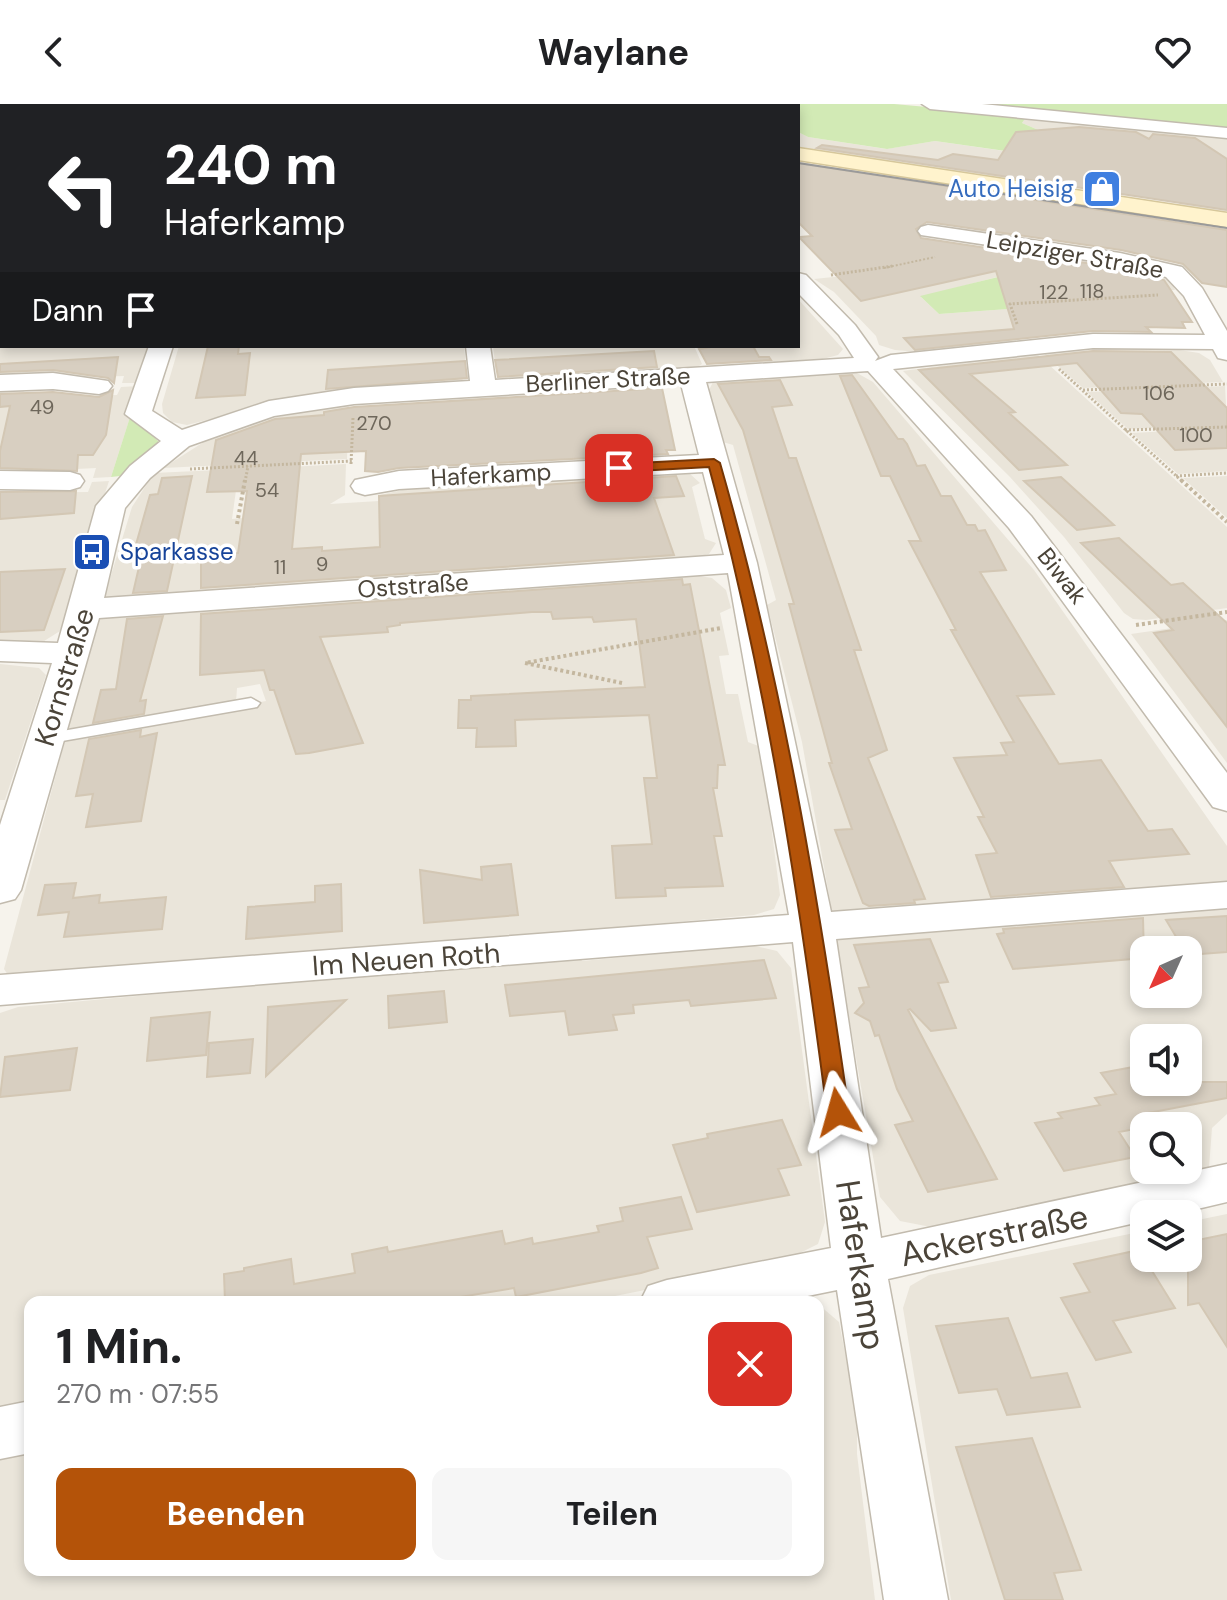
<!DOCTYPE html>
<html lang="de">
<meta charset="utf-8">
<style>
:root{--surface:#fff;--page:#f6f6f6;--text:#202124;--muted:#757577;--accent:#b45309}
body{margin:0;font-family:"DM Sans",sans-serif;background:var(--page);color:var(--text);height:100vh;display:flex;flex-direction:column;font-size:30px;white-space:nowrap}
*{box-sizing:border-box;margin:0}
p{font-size:26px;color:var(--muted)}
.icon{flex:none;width:44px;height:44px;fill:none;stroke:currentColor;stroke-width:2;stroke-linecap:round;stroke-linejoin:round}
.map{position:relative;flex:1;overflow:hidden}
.side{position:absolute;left:24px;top:1192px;width:800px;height:280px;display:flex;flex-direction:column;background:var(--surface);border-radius:16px;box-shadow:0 4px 12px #0003}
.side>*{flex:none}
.hud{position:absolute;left:0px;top:0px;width:800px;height:244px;box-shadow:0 4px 12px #0003;background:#202124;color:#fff;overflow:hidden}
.needle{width:52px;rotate:225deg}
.tools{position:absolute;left:1130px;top:832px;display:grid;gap:16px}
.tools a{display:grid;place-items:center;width:72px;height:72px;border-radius:16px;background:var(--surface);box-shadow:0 4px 12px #0003;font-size:40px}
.pin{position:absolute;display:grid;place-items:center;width:68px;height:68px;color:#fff;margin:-34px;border-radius:16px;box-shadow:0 4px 12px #0006}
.me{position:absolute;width:88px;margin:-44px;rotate:352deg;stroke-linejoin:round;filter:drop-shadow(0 0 6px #0008)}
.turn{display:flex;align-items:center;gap:28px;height:168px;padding:0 32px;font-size:36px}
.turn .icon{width:104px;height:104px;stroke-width:2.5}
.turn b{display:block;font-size:56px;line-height:68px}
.then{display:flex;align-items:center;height:76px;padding:0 32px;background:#0003;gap:16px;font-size:30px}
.round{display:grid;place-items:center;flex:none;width:84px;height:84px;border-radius:16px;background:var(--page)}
.head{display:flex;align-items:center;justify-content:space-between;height:136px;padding:0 32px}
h1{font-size:48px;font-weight:700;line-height:60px}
.cta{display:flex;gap:16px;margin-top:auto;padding:16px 32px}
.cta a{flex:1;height:92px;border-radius:16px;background:var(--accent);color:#fff;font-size:32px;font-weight:700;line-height:92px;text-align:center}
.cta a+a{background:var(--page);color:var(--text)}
header{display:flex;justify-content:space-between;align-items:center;height:104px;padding:0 32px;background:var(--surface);font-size:36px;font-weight:700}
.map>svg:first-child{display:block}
.residential{fill:#eae5da;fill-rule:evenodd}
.green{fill:#d2eab5}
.building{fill:#d8cfc1;stroke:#d3c7b4;stroke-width:2}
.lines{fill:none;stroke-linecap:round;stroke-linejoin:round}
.service-casing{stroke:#c2bbae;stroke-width:3}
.minor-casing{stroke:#c2bbae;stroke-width:3}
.secondary-casing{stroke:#d6c79b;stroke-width:3}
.path-far2{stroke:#c4b79f;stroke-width:2;stroke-dasharray:2 2;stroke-linecap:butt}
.path-far1{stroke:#c4b79f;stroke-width:3;stroke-dasharray:2 2;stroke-linecap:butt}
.path{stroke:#c4b79f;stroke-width:4;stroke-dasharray:3 3;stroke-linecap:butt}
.service{fill:#fff;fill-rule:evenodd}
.minor{fill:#fff;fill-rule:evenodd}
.secondary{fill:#fff3cd;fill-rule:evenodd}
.tram{stroke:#9a9a9a;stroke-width:2}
.route{fill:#b45309;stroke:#753606;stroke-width:2}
.labels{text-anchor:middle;stroke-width:7;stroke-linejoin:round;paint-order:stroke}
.far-number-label{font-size:20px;fill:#6e675b}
.far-shop-label{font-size:24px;fill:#366cbe;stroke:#fff;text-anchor:end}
.far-street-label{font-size:24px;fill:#4b4439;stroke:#fff}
.far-transit-label{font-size:24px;fill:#164399;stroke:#fff;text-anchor:start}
.street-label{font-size:28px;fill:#4b4439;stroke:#fff}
.near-street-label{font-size:34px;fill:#4b4439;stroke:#fff}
</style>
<header><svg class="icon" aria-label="back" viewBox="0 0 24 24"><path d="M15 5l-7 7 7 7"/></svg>Waylane<svg class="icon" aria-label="heart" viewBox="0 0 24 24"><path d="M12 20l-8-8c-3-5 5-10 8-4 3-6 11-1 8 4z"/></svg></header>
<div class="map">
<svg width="1227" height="1496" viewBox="0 0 1227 1496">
<rect width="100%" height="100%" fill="#f6f3ec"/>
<path class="residential" d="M1027 12 1227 32V110L1177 102 1191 84 1127 64 1022 19Z
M798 28 808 33 886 45 935 37 1080 58 1055 82 809 47 798 44Z
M998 140 1157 167 1171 177 1175 186 1005 195 997 173 921 193 939 210 1008 205 1017 234 1009 238 919 248 895 246 879 241 876 232 834 188 814 175 872 169Z
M0 195 2 242H153L141 279H122L124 272 0 276Z
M798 195 843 245 838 251 819 256 717 260 710 242H798Z
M179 242H464L467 271 462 276 448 279 301 292 187 321 172 318 163 309 162 300Z
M493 242H694L702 260 696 264 518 275 503 273 496 268Z
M1128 244 1173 245 1199 249 1210 256 1223 278 1083 284 1043 249Z
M1036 249 1227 423V504L1146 516 1133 515 1124 509 1064 433 1010 373 903 267Z
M832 268 857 269 873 278 1034 466 1227 742V783L833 814 802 638 767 501 776 496 733 341 723 338 709 286 713 278 732 274Z
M14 282 36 294 117 291 121 283 140 282 111 373 93 374 96 364 0 369V283Z
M1225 282 1227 321 1128 325 1087 288Z
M349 299 347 355 163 364 207 336 257 317Z
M1227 324V367L1178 370 1132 329Z
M346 360 345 391 330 400 379 397 380 391 433 379 666 366 689 369 700 379 692 383 705 435 716 439 709 450 689 455 104 494 132 403 154 369 239 365 232 415 242 414 251 365Z
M1227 372V414L1183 374Z
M109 377 60 527 41 539 0 540V389L88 388 92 378Z
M686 470 712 474 726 486 731 504 720 509 729 551 719 552 726 590H738L748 638 761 643 780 791 774 805 754 811 26 877 10 874 4 865 66 633 266 597 260 580 237 584 236 598 79 628 68 624 100 510Z
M1227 516V659L1131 530Z
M0 560 39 564 46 571 5 696H0Z
M1227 801V1010L1212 1024 1209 1064 1184 1074 936 1124 900 1117 880 1093 835 832ZM1144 846H1188V890H1144ZM1144 934H1188V978H1144ZM1144 1022H1188V1066H1144Z
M751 841 777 847 791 864 825 1118 818 1140 796 1151 690 1177 585 1198H30V1307L0 1313V909L18 903 580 851 582 857Z
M1227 1110V1496H951L903 1204 910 1182 929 1171 1144 1127V1154H1188V1118Z
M818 1200 839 1218 857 1311V1350L875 1496H0V1354L30 1347V1466H818Z"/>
<path class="green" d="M778 0H894L1027 12 1022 19 1127 64 935 37 887 45 808 33 798 28V2H775Z
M967 0H1227V26Z
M998 173 1008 205 939 210 920 192Z
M131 310 161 340 120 372 111 373Z"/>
<path class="building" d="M1079 23 1136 28 1149 35 1153 30 1195 34 1227 55V106L817 44 822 41 938 56 953 50 998 56 1016 28Z
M798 59 1227 126V183L1202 179 1183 160 1121 146 927 118 916 125 921 134 1119 164 1164 176 1192 218H1182L1185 224 1146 223 1151 228 1093 227 915 246 904 234 1014 225 996 167 861 197 799 133 812 132 798 118Z
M208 242H239L238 250 250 249 245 291 196 294Z
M718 242H753L759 253H769L771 256 707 260 699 245Z
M654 247 657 263 498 273 495 256Z
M1093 247 1171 248 1227 304V344L1175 346 1142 310 1121 309 1077 259 970 270 1015 308 1009 309 1067 361 1019 366 919 266Z
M118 253 114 279 108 274 53 266 0 268V260Z
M465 257 467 274 326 285 328 266Z
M852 271 898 335H903L907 340 917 362 925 361 941 392H951L967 421H975L978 427 985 426 1006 466 980 468 1054 590 1017 592 1059 660 1101 656 1148 727 1172 725 1189 750 1109 757 1124 783 991 793 976 751 997 749 978 713H984L954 654 1007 651 1001 639 1014 638 951 526H956L909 437H921L890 372H881L840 272Z
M780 276 792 301 772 303 789 354H796L861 546H854L887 646 868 654 925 795 914 796 915 799 869 802 863 799 835 726 852 725 829 659H832L789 500H794L743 326 718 280Z
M662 284 675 346H666L668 350 399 364 378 368 365 367 366 347 301 350 292 445 322 443V447L380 443 379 392 676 372 684 392 654 394 674 451 201 484V451L238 449 247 387 207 388 216 336 275 315 324 311V308L354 303Z
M113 286 106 331 93 351H78L77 367 0 364V347L10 302 0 303V290L53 288 99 293Z
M192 372 167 487 133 489 142 450 133 451 150 391 158 390 162 374Z
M1061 373 1082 392 1114 421 1077 426 1024 377Z
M76 387 74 409 0 415V388Z
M1119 434 1171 481 1183 479 1227 519V623L1154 529 1173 526 1081 439Z
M65 465 44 526 0 528V468Z
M682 475 683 481 690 480 725 661H718L717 684H713L722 732H714L723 782 665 784 666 792 616 794 612 742 652 740 644 674H657L649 611 515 616 516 642 476 643 477 624H458L459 596H471V592L645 583 636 515 594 518 592 513 553 515 551 508H532L400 519V521L387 523 388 528 320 533 363 639 309 649 296 650 274 586H270L264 566 200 571 201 510Z
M163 512 140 597 146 596 144 610 93 619 101 586 116 585 127 515Z
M141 626 140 633 157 629 141 717 86 723 93 690 76 692 89 635Z
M511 760 518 811 424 819 420 766 482 776 481 763Z
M76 779 73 794 100 791 99 799 166 793 162 825 64 833 69 808 38 811 45 781Z
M341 780 342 827 246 835 248 803 315 798V782Z
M1227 812V848L1188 851V846H1184L1166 816Z
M1143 814 1144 854 1013 865 997 830 1004 829 1003 825Z
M930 835 948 878 938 879 956 924 931 927 910 905 908 906 997 1075 928 1088 895 1021 913 1017 897 985 879 931 875 932 870 917 855 909 864 899 859 884 869 883 854 841Z
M764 856 776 894 691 902 689 896 633 901 634 909 613 911 617 926 569 931 565 907 510 912 505 881Z
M444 887 447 918 389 924 388 892Z
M346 896 266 972 268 903Z
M210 908 206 951 147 957 151 914Z
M253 935 250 969 207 973 209 939Z
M77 944 70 986 0 993 5 953Z
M1144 961V978H1227V994L1148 1009 1155 1021 1144 1022V1030L1140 1024 1119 1028 1135 1053 1064 1067 1035 1019 1062 1014 1058 1009 1100 1001 1095 994 1116 990 1101 969Z
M782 1016 801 1061 778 1065 789 1091 697 1108 673 1041 708 1034 707 1030Z
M681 1093 692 1125 647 1133 658 1164 641 1169 516 1193 514 1184 430 1198H225L224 1170 244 1167V1164L291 1155 294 1180 355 1169 352 1150 387 1143 388 1148 502 1127 505 1140 532 1134 533 1140 599 1128 597 1122 623 1117 620 1104Z
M1227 1130V1243L1199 1199 1188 1201V1138Z
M1139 1146 1175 1204 1113 1217 1131 1248 1096 1256 1061 1194 1090 1188 1074 1160Z
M1008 1214 1031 1274 1067 1269 1080 1303 1007 1311 997 1285 959 1289 936 1222Z
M1032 1334 1081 1466 1054 1469 1063 1496H1005L956 1343Z"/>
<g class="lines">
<defs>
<path id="service" d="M251 594 260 599 257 603 45 640 36 635 45 630Z"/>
<path id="minor" d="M922 0H982L1227 24V34L930 5Z
M0 113H2V125H0Z
M928 121 1120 149 1182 163 1202 184 1227 227V256L1218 254 1213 245 1093 244 893 265 1031 412 1227 669V707L1213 703 1009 424 868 267 706 278 757 459 831 808 1227 778V804L836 835 881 1134 1227 1060V1098L1176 1110H1144V1117L888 1175 948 1496H884L837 1186 778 1198H640L648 1182 667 1176 831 1144 793 838 0 901V871L789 811 728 469 99 514 21 786 15 795 0 799V721L52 559 0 557V537L58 539 96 402 130 362 161 337 125 310 149 242H173L152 307 182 326 269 297 354 284 470 277 466 242H490L495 276 854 254 839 231 798 189V169L806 171 855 221 878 253 875 257 891 251 1093 230 1205 231 1184 192 1166 173 1120 161 921 131 918 127 921 123ZM681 280 699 351 399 367 355 376 351 382 355 388 365 391 399 385 703 368 724 451 104 494 125 404 150 374 189 342 274 312 354 300Z
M0 186H2V200H0Z
M53 269 108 277 112 282 108 287 99 290 53 285 0 287V271Z
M0 367 70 368 80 371 84 377 80 383 70 386 0 385Z
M30 1297V1349L0 1355V1303Z"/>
<path id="secondary" d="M340 0H370L371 2H341Z
M427 0H458L459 2H428Z
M798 44 1227 109V123L798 56Z"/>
</defs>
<use href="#service" class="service-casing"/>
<use href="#minor" class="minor-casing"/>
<use href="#secondary" class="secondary-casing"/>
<path class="path-far2" d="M183 2 196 0
M884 164 935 153"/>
<path class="path-far1" d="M831 171 893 162
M1017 220 1010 200 1158 191
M1059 265 1183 378
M1083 286 1227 280
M1125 326 1227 323
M351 360 353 314
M190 365 352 357
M1176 372 1227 369
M245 378 248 362"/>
<path class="path" d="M1181 376 1227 418
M237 420 245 376
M1136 521 1227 508
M622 579 525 559 721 524"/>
<use href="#service" class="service"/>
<use href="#minor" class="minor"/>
<use href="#secondary" class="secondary"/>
<path class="tram" d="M403 0 417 2
M798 59 1227 124"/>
</g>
<path class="route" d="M714 355 720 359C781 571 818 790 849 1008L846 1014H830L827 1008C799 792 766 574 709 363L619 368 613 364 619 360Z"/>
<defs>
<symbol id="shop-square" viewBox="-11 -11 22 22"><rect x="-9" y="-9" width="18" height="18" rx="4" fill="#3f7fe0" stroke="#fff"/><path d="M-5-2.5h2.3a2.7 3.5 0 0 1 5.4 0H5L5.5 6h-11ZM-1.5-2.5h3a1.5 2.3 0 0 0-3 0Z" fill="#fff"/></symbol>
<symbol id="bus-square" viewBox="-11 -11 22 22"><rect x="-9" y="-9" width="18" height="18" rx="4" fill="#1a4fb4" stroke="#fff"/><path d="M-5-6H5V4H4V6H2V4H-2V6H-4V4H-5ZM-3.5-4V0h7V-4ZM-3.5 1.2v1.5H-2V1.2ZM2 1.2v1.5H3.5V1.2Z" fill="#fff"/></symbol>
</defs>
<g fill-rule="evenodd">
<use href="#shop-square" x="1080" y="63" width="44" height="44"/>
<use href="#bus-square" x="70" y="426" width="44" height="44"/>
</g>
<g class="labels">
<g class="far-number-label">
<text x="1092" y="194">118</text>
<text x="1054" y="195">122</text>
<text x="1159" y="296">106</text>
<text x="42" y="310">49</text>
<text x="374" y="326">270</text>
<text x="1196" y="338">100</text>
<text x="246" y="361">44</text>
<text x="267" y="393">54</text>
<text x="322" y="467">9</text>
<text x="280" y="470">11</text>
</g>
<g class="far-shop-label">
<text x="1074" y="93">Auto Heisig</text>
</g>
<g class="far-street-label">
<text transform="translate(1075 151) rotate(10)" y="8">Leipziger Straße</text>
<text transform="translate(608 276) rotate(-3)" y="8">Berliner Straße</text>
<text transform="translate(491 371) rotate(-3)" y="8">Haferkamp</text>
<text transform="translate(1062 472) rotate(52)" y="8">Biwak</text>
<text transform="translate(413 482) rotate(-4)" y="8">Oststraße</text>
</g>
<g class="far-transit-label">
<text x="120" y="456">Sparkasse</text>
</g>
<g class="street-label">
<text transform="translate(64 573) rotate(-73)" y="10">Kornstraße</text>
<text transform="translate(406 855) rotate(-4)" y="10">Im Neuen Roth</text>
</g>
<g class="near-street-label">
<text transform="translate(994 1131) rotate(-12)" y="12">Ackerstraße</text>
<text transform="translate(861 1161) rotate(81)" y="12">Haferkamp</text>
</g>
</g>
</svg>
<div class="tools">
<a><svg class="needle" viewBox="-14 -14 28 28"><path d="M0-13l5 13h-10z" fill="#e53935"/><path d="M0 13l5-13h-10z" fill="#757577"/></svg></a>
<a><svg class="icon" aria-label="sound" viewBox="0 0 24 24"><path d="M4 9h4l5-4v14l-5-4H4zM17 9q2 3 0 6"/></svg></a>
<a><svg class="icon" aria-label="search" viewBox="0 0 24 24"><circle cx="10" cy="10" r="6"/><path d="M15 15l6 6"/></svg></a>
<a><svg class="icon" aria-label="layers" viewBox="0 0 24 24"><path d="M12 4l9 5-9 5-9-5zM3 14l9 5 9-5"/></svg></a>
</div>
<div class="pin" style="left:619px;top:364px;background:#d93025"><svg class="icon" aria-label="arrive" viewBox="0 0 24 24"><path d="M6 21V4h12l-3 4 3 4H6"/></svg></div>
<svg class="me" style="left:838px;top:1008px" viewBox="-20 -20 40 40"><path d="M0-17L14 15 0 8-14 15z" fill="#b45309" stroke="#fff" stroke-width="4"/></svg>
<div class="hud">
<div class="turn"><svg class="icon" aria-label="left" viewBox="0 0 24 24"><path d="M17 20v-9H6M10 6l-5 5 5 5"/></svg><div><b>240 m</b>Haferkamp</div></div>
<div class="then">Dann<svg class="icon" aria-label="arrive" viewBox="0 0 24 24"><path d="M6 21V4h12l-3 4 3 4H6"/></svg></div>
</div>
<section class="side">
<div class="head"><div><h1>1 Min.</h1><p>270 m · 07:55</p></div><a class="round" style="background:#d93025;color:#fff"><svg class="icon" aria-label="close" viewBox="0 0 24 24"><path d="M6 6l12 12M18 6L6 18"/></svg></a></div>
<div class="cta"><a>Beenden</a><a>Teilen</a></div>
</section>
</div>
